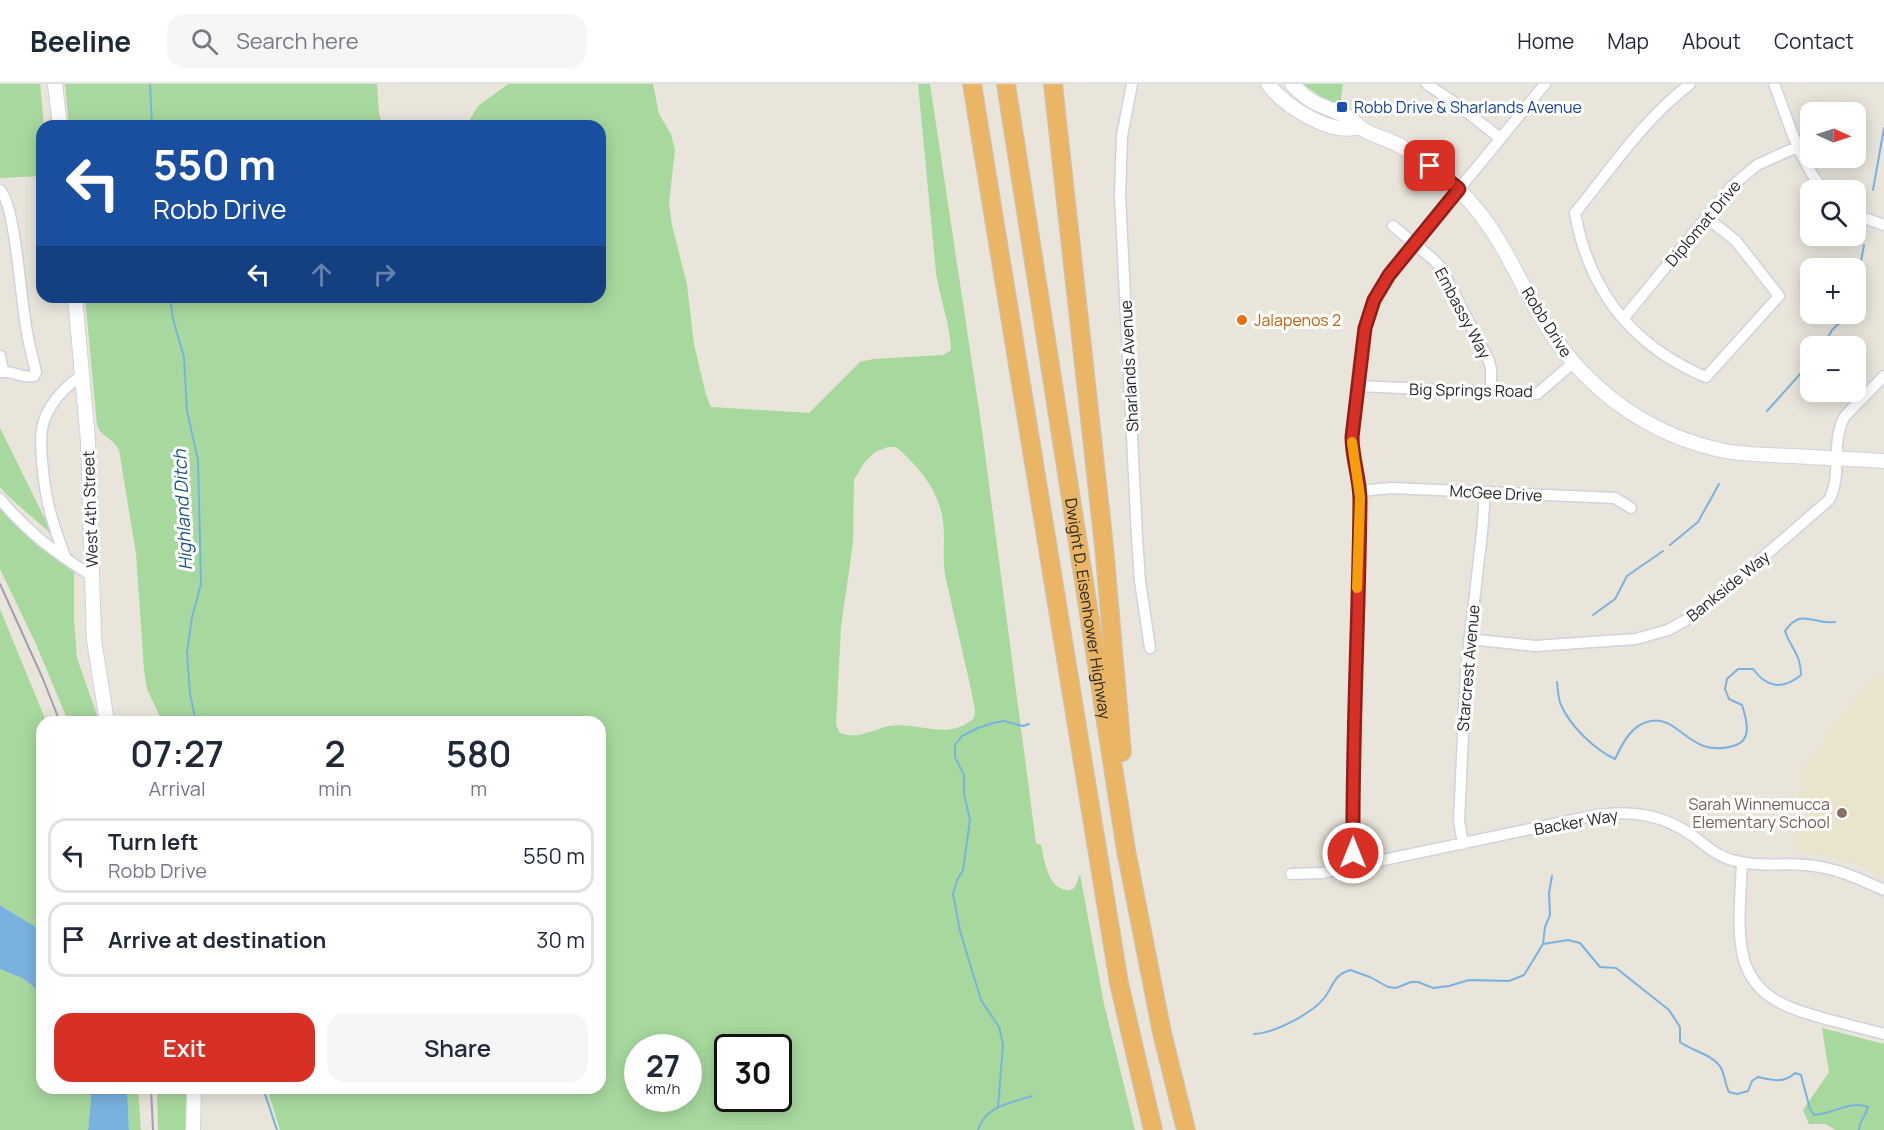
<!DOCTYPE html>
<meta charset="utf-8">
<style>
:root{--surface:#fff;--page:#f6f6f7;--text:#1f2937;--muted:#747a83;--line:#e0e1e3;--accent:#d93025}
body{margin:0;font-family:Manrope,sans-serif;background:var(--page);color:var(--text);height:100vh;display:flex;flex-direction:column;font-size:22px;white-space:nowrap}
*{box-sizing:border-box;margin:0}
p{font-size:20px;color:var(--muted)}
.icon{flex:none;width:33px;height:33px;fill:none;stroke:currentColor;stroke-width:2;stroke-linecap:round;stroke-linejoin:round}
.map{position:relative;flex:1;overflow:hidden}
.sheet{position:absolute;left:36px;top:632px;width:570px;height:378px;display:flex;flex-direction:column;background:var(--surface);border-radius:18px;box-shadow:0 3px 15px #0003}
.sheet>*{flex:none}
.guide{position:absolute;left:36px;top:36px;width:570px;height:183px;border-radius:18px;box-shadow:0 3px 15px #0003;background:#1a4fa0;color:#fff;overflow:hidden}
.needle{width:39px;rotate:93deg}
.tools{position:absolute;left:1800px;top:18px;display:grid;gap:12px}
.tools a{display:grid;place-items:center;width:66px;height:66px;border-radius:12px;background:var(--surface);box-shadow:0 3px 15px #0003;font-size:30px}
.speed{position:absolute;left:624px;top:950px;display:flex;gap:12px;font-size:30px;font-weight:700;text-align:center}
.speed>*{display:grid;place-content:center;width:78px;height:78px;border-radius:50%;background:var(--surface);box-shadow:0 3px 15px #0003;line-height:1}
.speed small{font-size:15px;font-weight:400}
.speed .limit{border:3px solid #111;border-radius:9px;background:#fff;color:#111}
.pin{position:absolute;display:grid;place-items:center;width:51px;height:51px;color:#fff;margin:-26px;border-radius:12px;box-shadow:0 3px 9px #0006}
.me{position:absolute;width:66px;margin:-33px;rotate:0deg;stroke-linejoin:round;filter:drop-shadow(0 0 4px #0008)}
.turn{display:flex;align-items:center;gap:21px;height:126px;padding:0 18px;font-size:27px}
.turn .icon{width:78px;height:78px;stroke-width:2.5}
.turn b{display:block;font-size:42px;line-height:51px}
.lanes{display:flex;align-items:center;height:57px;padding:0 18px;background:#0003;justify-content:center;gap:30px;direction:ltr}
.lanes .off{opacity:.35}
.eta{display:flex;justify-content:space-evenly;align-items:center;height:102px;text-align:center}
.eta b{font-size:36px;font-weight:600;line-height:42px}
.primary-button{display:flex;gap:12px;margin-top:auto;padding:12px 18px}
.primary-button a{flex:1;height:69px;border-radius:18px;background:var(--accent);color:#fff;font-size:24px;font-weight:600;line-height:69px;text-align:center}
.primary-button a+a{background:var(--page);color:var(--text)}
ul{padding:0;list-style:none}
li{display:flex;align-items:center;gap:18px;height:75px;margin:0 12px 9px;padding:0 6px;border:3px solid var(--line);border-radius:18px}
li div{flex:1}
li b{display:block;font-size:22px}
li em{font-style:normal}
header{display:flex;align-items:center;gap:36px;box-sizing:border-box;height:84px;padding:0 30px;background:var(--surface);border-bottom:2px solid var(--line)}
header strong{font-size:28px}
nav{display:flex;gap:33px;margin-inline-start:auto;font-size:21px}
.search{width:420px;height:54px;background:var(--page);display:flex;align-items:center;gap:15px;box-sizing:border-box;padding:0 21px;border-radius:18px;color:var(--muted);font-size:22px}
.map>svg:first-child{display:block}
.education{fill:#e9e4cc}
.green{fill:#a7d99e;fill-rule:evenodd}
.water{fill:#7ab2df}
.lines{fill:none;stroke-linecap:round;stroke-linejoin:round}
.stream{stroke:#7ab2df;stroke-width:2}
.street-casing{stroke:#d1d1df;stroke-width:13}
.secondary-casing{stroke:#d1d1df;stroke-width:16}
.highway-casing{stroke:#c7c7c7;stroke-width:20}
.street{stroke:#fff;stroke-width:10}
.secondary{stroke:#fff;stroke-width:14}
.highway{stroke:#eab665;stroke-width:18}
.rail{stroke:#9f9fb0;stroke-width:2}
.route-casing{stroke:#8d1f18;stroke-width:15}
.route{stroke:#d93025;stroke-width:10}
.slow{stroke:#f59e0b;stroke-width:10}
.transit-dot{fill:#1a4fb4;stroke:#fff;stroke-width:2}
.food-dot{fill:#e8710a;stroke:#fff;stroke-width:2}
.education-dot{fill:#8d6e63;stroke:#fff;stroke-width:2}
.labels{text-anchor:middle;stroke-width:6;stroke-linejoin:round;paint-order:stroke}
.transit-label{font-size:16px;fill:#164399;stroke:#fff;text-anchor:start}
.street-label{font-size:16px;fill:#282828;stroke:#fff}
.food-label{font-size:16px;fill:#c56008;stroke:#fff;text-anchor:start}
.education-label{font-size:16px;fill:#785e54;stroke:#fff;text-anchor:end}
.water-label{font-size:18px;font-style:italic;fill:#1d5087;stroke:#fff}
</style>
<header>
<strong>Beeline</strong>
<div class="search"><svg class="icon" aria-label="search" viewBox="0 0 24 24"><circle cx="10" cy="10" r="6"/><path d="M15 15l6 6"/></svg>Search here</div>
<nav><a>Home</a><a>Map</a><a>About</a><a>Contact</a></nav>
</header>
<div class="map">
<svg width="1884" height="1046" viewBox="0 0 1884 1046">
<rect width="100%" height="100%" fill="#e9e5db"/>
<path class="education" d="M1884 591V793L1853 779 1826 771 1798 769 1800 688 1821 663 1825 654 1863 605 1870 597Z"/>
<path class="green" d="M0 0H40L44 42H42V92L0 94Z
M65 0H377L379 30 383 42H69Z
M508 0H653L659 30 671 50 675 66 669 119 672 141 687 201 694 260 706 311 711 323 809 329 860 278 873 275 943 271 951 266C950 239 940 215 936 189L918 0H930L981 339 1036 759 1041 761C1044 775 1048 804 1066 806 1069 807 1072 806 1075 803 1077 800 1078 794 1080 790L1104 920 1135 1046H280L267 1004H600V638L162 637 147 605 144 586 136 469 119 366C114 355 100 352 97 341L85 213H600V42H466L478 22ZM888 363H896C916 380 937 404 942 431 946 451 942 471 945 491L970 601 975 626 974 634C947 658 919 637 889 642 872 646 857 656 840 649L836 641 841 543 853 459 854 396 864 379 875 368ZM638 963H688V1014H638ZM728 963H778V1014H728Z
M1303 0H1343L1340 21 1321 13Z
M0 344 43 431 57 455 8 412 0 403Z
M0 425 37 461 74 486V535L77 574 99 637H68L35 558 0 485Z
M0 525 46 637 42 638V847L0 821Z
M0 885 24 895 42 910V1004H90L91 1016 88 1046H0Z
M1822 944 1884 960V1046H1836L1825 1040H1809L1803 1026 1829 988Z
M127 1004H138L141 1046H129Z
M157 1004H187L186 1046H158Z"/>
<path class="water" d="M0 821 42 847V910L24 895 0 885Z
M90 1004H127L129 1046H88L91 1016Z"/>
<g class="lines">
<path class="stream" d="M150 0 152 42
M1873 106 1884 44
M170 213 173 235 184 273 187 327 198 376 201 500 192 533 187 569 190 610 196 638
M1856 221 1861 213 1859 188 1864 161
M1823 262 1832 246 1849 230
M1767 327 1810 279
M1670 461 1698 438 1719 400
M1593 531 1615 515 1627 492 1663 467
M1557 598C1558 605 1558 615 1561 621 1571 643 1594 665 1615 675 1623 658 1632 640 1651 637 1680 631 1690 677 1736 661 1753 655 1746 634 1742 621L1729 615 1725 605 1727 595 1738 585H1753C1767 604 1783 606 1801 591 1801 570 1791 565 1785 547 1802 523 1812 541 1835 538
M1543 860 1545 843 1550 831 1549 809 1552 792
M1254 950C1275 949 1313 929 1325 913 1335 899 1333 892 1350 886L1370 893 1388 903 1396 904 1411 898H1418L1433 904 1449 902 1469 896 1509 897 1524 891 1543 860 1568 856 1580 859 1600 883 1616 884 1669 926 1680 943V958C1692 967 1714 971 1721 984 1725 992 1725 1000 1729 1008L1737 1010 1748 1007 1752 997 1758 993C1771 996 1784 1000 1795 989L1801 991 1810 1025 1814 1031C1833 1030 1850 1016 1868 1023 1866 1032 1859 1037 1859 1046
M263 1004 277 1046
M998 1023 1003 960 999 943 981 916 960 847 953 810 957 796 963 786 970 736 964 710V691L955 673V661L962 652 978 644 993 639 1004 637 1023 642 1029 640
M978 1046C985 1022 1011 1019 1032 1012"/>
<defs>
<path id="street" d="M1132 0 1122 52 1120 111 1137 453 1140 497 1150 564
M1427 0 1458 21 1500 54
M1690 0C1644 35 1611 85 1575 129 1589 207 1632 262 1706 293L1779 212 1736 157 1706 133
M1774 0C1788 35 1799 78 1824 106
M0 106C15 119 21 217 26 242 28 257 32 272 36 288L34 292C23 295 12 286 0 288
M1856 131 1884 141
M1393 142 1434 176 1441 184 1489 277 1491 285V308
M1623 235 1732 102 1757 81 1799 62
M0 272 3 287
M1358 302 1537 310 1573 279
M1359 407 1392 404 1615 414 1631 424
M0 415C28 449 56 469 92 492
M66 475C52 439 45 415 42 377 41 366 40 352 43 340 49 319 65 303 82 291
M1469 555 1535 562 1636 555 1668 546 1697 530 1829 416C1843 390 1830 358 1845 332L1884 292
M1463 760 1459 737 1466 587 1482 449 1485 408
M1742 779C1741 807 1737 839 1742 867 1750 913 1787 924 1826 935 1845 940 1865 945 1884 950
M1353 782C1353 660 1359 538 1360 416 1360 395 1352 374 1352 353 1358 299 1356 237 1389 191L1545 0
M1291 790 1322 789 1597 731C1633 726 1664 731 1693 752 1705 761 1717 772 1732 776 1756 783 1781 779 1805 781 1834 783 1858 794 1884 806"/>
<path id="secondary" d="M55 0 60 42
M1268 0C1285 22 1330 52 1359 43
M1292 0C1313 23 1325 21 1350 34 1354 36 1356 40 1360 43 1369 51 1385 54 1397 60 1419 72 1441 88 1459 106 1502 148 1516 195 1547 243 1588 307 1650 352 1725 367 1747 371 1770 371 1793 372 1823 374 1854 375 1884 377
M75 213 88 357 94 556 107 638
M193 1046 194 1004"/>
<g id="highway">
<path d="M972 0 1119 899 1153 1046"/>
<path id="s1" d="M1006 0 1126 766 1162 949 1186 1046"/>
<path d="M1053 0 1104 462 1122 668"/>
</g>
</defs>
<use href="#street" class="street-casing"/>
<use href="#secondary" class="secondary-casing"/>
<use href="#highway" class="highway-casing"/>
<use href="#street" class="street"/>
<use href="#secondary" class="secondary"/>
<use href="#highway" class="highway"/>
<path class="rail" d="M0 500 43 595 60 638
M151 1004 153 1046"/>
</g>
<g class="lines">
<defs>
<path id="route" d="M1353 769C1352 651 1359 534 1360 416 1360 395 1352 374 1352 353L1365 244 1374 216 1389 191 1459 105 1430 82"/>
</defs>
<use href="#route" class="route-casing"/>
<use href="#route" class="route"/>
<path class="slow" d="M1352 358 1360 413 1357 504"/>
</g>
<rect class="transit-dot" x="1336" y="17" width="12" height="12" rx="3"/>
<circle class="food-dot" cx="1242" cy="236" r="6"/>
<circle class="education-dot" cx="1842" cy="729" r="6"/>
<g class="labels">
<g class="transit-label">
<text x="1354" y="29">Robb Drive &amp; Sharlands Avenue</text>
</g>
<g class="street-label">
<text transform="translate(1703 139) rotate(-50)" y="6">Diplomat Drive</text>
<text transform="translate(1463 229) rotate(62)" y="6">Embassy Way</text>
<text transform="translate(1547 238) rotate(58)" y="6">Robb Drive</text>
<text transform="translate(1129 282) rotate(-93)" y="6">Sharlands Avenue</text>
<text transform="translate(1471 306) rotate(1)" y="6">Big Springs Road</text>
<text transform="translate(1496 409) rotate(3)" y="6">McGee Drive</text>
<text transform="translate(90 425) rotate(-92)" y="6">West 4th Street</text>
<text transform="translate(1728 502) rotate(-39)" y="6">Bankside Way</text>
<text dy="6" stroke="none"><textPath href="#s1" startOffset="531">Dwight D. Eisenhower Highway</textPath></text>
<text transform="translate(1468 584) rotate(-85)" y="6">Starcrest Avenue</text>
<text transform="translate(1576 738) rotate(-10)" y="6">Backer Way</text>
</g>
<g class="food-label">
<text x="1254" y="242">Jalapenos 2</text>
</g>
<g class="education-label">
<text x="1830" y="726">Sarah Winnemucca<tspan x="1830" dy="18">Elementary School</tspan></text>
</g>
<g class="water-label">
<text transform="translate(183 426) rotate(-93)" y="6">Highland Ditch</text>
</g>
</g>
</svg>
<div class="tools">
<a><svg class="needle" viewBox="-14 -14 28 28"><path d="M0-13l5 13h-10z" fill="#e53935"/><path d="M0 13l5-13h-10z" fill="#747a83"/></svg></a>
<a><svg class="icon" aria-label="search" viewBox="0 0 24 24"><circle cx="10" cy="10" r="6"/><path d="M15 15l6 6"/></svg></a>
<a>+</a>
<a>−</a>
</div>
<div class="speed"><div>27<small>km/h</small></div><div class="limit">30</div></div>
<div class="pin" style="left:1430px;top:82px;background:#d93025"><svg class="icon" aria-label="arrive" viewBox="0 0 24 24"><path d="M6 21V4h12l-3 4 3 4H6"/></svg></div>
<svg class="me" style="left:1353px;top:769px" viewBox="-20 -20 40 40"><circle r="17" fill="#d93025" stroke="#fff" stroke-width="3"/><path d="M0-11L8 9 0 5-8 9z" fill="#fff"/></svg>
<div class="guide">
<div class="turn"><svg class="icon" aria-label="left" viewBox="0 0 24 24"><path d="M17 20v-9H6M10 6l-5 5 5 5"/></svg><div><b>550 m</b>Robb Drive</div></div>
<div class="lanes"><svg class="icon" aria-label="left" viewBox="0 0 24 24"><path d="M17 20v-9H6M10 6l-5 5 5 5"/></svg><svg class="icon off" aria-label="ahead" viewBox="0 0 24 24"><path d="M12 20V5M6 11l6-6 6 6"/></svg><svg class="icon off" aria-label="right" viewBox="0 0 24 24"><path d="M7 20v-9h11M14 6l5 5-5 5"/></svg></div>
</div>
<section class="sheet">
<div class="eta">
<div><b>07:27</b><p>Arrival</p></div>
<div><b>2</b><p>min</p></div>
<div><b>580</b><p>m</p></div>
</div>
<ul>
<li><svg class="icon" aria-label="left" viewBox="0 0 24 24"><path d="M17 20v-9H6M10 6l-5 5 5 5"/></svg><div><b>Turn left</b><p>Robb Drive</p></div><em>550 m</em></li>
<li><svg class="icon" aria-label="arrive" viewBox="0 0 24 24"><path d="M6 21V4h12l-3 4 3 4H6"/></svg><div><b>Arrive at destination</b></div><em>30 m</em></li>
</ul>
<div class="primary-button"><a>Exit</a><a>Share</a></div>
</section>
</div>
